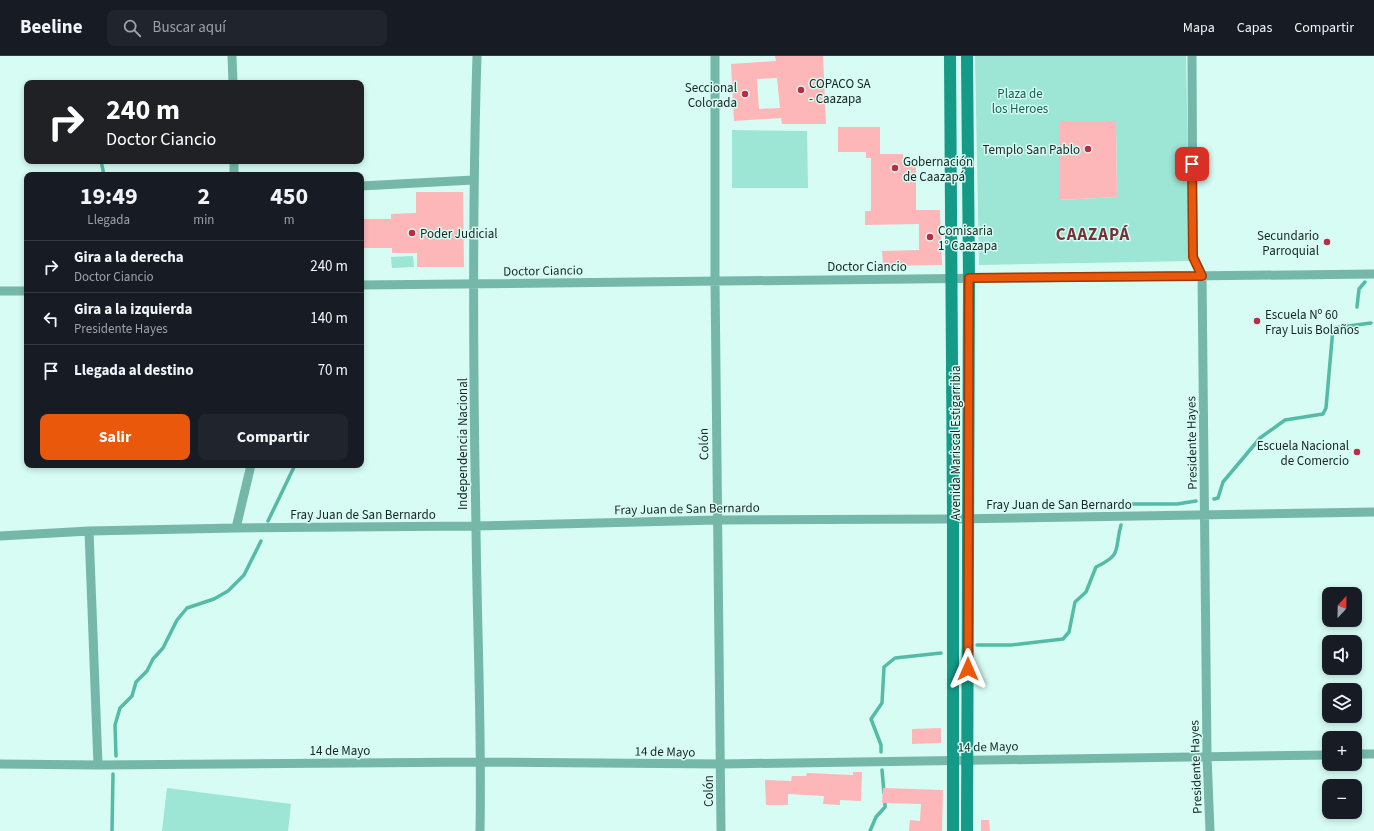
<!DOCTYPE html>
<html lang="es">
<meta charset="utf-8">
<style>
:root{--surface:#171b24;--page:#20242c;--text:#f1f3f6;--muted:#9ea1a6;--line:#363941;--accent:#ea580c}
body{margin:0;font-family:"Source Sans 3",sans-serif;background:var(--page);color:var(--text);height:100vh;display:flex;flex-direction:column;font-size:15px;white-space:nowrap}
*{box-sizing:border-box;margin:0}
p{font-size:13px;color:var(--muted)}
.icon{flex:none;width:22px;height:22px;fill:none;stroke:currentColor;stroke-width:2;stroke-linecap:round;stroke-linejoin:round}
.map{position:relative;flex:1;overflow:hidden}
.drawer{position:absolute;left:24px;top:116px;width:340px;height:296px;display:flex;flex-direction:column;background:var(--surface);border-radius:8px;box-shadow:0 2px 6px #0003}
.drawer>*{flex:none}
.banner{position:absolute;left:24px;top:24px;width:340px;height:84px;border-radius:8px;box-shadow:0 2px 6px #0003;background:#202124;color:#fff;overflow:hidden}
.needle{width:26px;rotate:22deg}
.controls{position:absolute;left:1322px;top:531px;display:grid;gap:8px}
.controls a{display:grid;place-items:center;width:40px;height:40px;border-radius:8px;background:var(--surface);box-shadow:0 2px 6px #0003;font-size:20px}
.pin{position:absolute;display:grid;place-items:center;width:34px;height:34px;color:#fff;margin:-17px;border-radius:8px;box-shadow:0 2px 6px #0006}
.me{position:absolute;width:44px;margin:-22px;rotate:0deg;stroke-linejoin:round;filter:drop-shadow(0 0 3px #0008)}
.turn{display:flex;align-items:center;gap:14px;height:84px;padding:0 16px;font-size:18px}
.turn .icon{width:52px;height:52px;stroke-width:2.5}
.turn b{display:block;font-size:28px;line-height:34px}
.eta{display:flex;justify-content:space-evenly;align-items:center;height:68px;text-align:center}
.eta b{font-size:24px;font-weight:700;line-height:28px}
.action{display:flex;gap:8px;margin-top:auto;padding:8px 16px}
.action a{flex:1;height:46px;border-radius:8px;background:var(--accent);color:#fff;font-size:16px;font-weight:700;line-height:46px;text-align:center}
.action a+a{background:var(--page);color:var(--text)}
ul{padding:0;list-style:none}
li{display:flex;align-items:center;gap:12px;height:52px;padding:0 16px;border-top:1px solid var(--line)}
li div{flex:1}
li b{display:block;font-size:15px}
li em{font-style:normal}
header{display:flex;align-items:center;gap:24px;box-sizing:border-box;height:56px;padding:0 20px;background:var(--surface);border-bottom:1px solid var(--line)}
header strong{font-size:19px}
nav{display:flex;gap:22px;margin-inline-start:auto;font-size:14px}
.search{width:280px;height:36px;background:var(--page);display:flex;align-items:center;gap:10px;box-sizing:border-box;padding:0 14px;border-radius:8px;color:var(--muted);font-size:15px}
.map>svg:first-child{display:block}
.green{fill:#9de5d5;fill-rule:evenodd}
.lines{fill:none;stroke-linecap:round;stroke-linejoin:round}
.stream{stroke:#54bba7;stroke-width:3.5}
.building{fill:#fdb7b9;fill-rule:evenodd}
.street{stroke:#75b8a9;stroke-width:9}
.secondary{stroke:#149a86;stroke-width:12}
.route-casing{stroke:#983908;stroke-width:10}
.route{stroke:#ea580c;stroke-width:7}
.poi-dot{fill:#bc2b44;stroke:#d6fcf3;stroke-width:1.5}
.labels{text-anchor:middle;stroke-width:3;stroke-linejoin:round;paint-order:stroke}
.poi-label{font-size:13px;fill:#182623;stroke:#d6fcf3;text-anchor:start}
.park-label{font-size:13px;fill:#106557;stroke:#d6fcf3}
.street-label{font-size:13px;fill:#182623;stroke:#d6fcf3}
.district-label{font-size:17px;font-weight:bold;letter-spacing:1px;fill:#773037;stroke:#d6fcf3}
</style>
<header>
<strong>Beeline</strong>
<div class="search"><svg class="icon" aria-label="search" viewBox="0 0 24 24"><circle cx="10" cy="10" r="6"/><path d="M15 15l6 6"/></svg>Buscar aquí</div>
<nav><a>Mapa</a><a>Capas</a><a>Compartir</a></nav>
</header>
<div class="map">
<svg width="1374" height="775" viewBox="0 0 1374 775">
<rect width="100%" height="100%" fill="#d6fcf3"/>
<path class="green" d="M975 0H1186L1190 205 979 209ZM1059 65H1116L1117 141 1059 144Z
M732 74 807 75 808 132H732Z
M413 200 414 211 392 212 391 201Z
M167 732 291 748 288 775H162Z"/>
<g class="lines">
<path class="stream" d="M101 105 104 119
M1357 251 1359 233 1365 226
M1214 443 1218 442 1223 426 1260 382 1285 364 1323 358 1326 352 1333 272 1371 267
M1125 451 1126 448H1177L1196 445
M268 465 295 409
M977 589H1011L1063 583 1069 576 1075 546 1086 536 1096 511C1123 498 1114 494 1121 469
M881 696V689L871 663 882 647 884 611 895 602 941 597
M116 700 115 669 120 652 132 640 136 626 147 615 153 603 163 592 177 564 187 552 214 543 228 535 244 519 261 485
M882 714 884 737
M112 775 113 718
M870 775 876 761 885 751V743"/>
</g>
<path class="building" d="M775 0H823L826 68H782L781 62 734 65 731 8 776 5ZM777 22 780 52 759 53 757 23Z
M1059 65H1116L1117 141 1059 144Z
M838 71H880V98H903V108H916V154H940L942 209 883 210 882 195 919 194V168L865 169V155H871V102H866V96H838Z
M416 136H463L464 211H417V197H392V192H361V163H391V158L416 157Z
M941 672V687L912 688V673Z
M853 716H862L861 745 840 744V749L823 748 824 740 788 738V749H766L765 724 791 725 792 720H806L807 717 853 719Z
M883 732 943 734 942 775H909L910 764 920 765 921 748 882 747Z
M981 764H989L990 775H981Z"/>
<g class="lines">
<path class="street" d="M232 0 233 27
M477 0C472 157 473 314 476 471 477 573 482 674 480 775
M715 0V224L721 775
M1192 0 1193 201 1202 219 1207 700 1210 775
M234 105V119
M361 130 473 124
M361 229 1374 218
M0 235H27
M236 472 251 409
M89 475 98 709
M0 480 89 475 236 472 475 470 717 464 953 463 1374 456
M1355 698H1374
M0 708 98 709 481 706 721 708 1329 699"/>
<path class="secondary" d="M950 0 953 463V775
M967 0 969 222 967 775"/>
</g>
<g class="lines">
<defs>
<path id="route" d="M968 613 969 222 1202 220 1193 201 1192 108"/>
</defs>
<use href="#route" class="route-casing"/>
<use href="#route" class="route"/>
</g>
<g class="poi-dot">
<circle cx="801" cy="34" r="4"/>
<circle cx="745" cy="38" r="4"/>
<circle cx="1088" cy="93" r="4"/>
<circle cx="895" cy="112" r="4"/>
<circle cx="412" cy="177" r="4"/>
<circle cx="930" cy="181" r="4"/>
<circle cx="1327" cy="186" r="4"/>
<circle cx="1257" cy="265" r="4"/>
<circle cx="1357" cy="396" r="4"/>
</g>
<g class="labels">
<g class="poi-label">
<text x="809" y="32">COPACO SA<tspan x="809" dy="15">- Caazapa</tspan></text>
<text x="737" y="36" text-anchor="end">Seccional<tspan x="737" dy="15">Colorada</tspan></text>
<text x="1080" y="98" text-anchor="end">Templo San Pablo</text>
<text x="903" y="110">Gobernación<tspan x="903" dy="15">de Caazapá</tspan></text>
<text x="938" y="179">Comisaria<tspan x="938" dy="15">1° Caazapa</tspan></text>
<text x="420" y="182">Poder Judicial</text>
<text x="1319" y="184" text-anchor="end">Secundario<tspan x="1319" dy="15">Parroquial</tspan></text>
<text x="1265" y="263">Escuela Nº 60<tspan x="1265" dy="15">Fray Luis Bolaños</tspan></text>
<text x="1349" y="394" text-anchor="end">Escuela Nacional<tspan x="1349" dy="15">de Comercio</tspan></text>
</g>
<g class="park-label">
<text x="1020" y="42">Plaza de<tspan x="1020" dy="15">los Heroes</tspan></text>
</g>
<g class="street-label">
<text x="867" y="215">Doctor Ciancio</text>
<text transform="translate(543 214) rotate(-1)" y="5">Doctor Ciancio</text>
<text transform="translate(955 387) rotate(-90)" y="5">Avenida Mariscal Estigarribia</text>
<text transform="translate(1191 387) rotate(-91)" y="5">Presidente Hayes</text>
<text transform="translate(462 388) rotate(-90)" y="5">Independencia Nacional</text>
<text transform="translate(703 388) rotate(-91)" y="5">Colón</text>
<text x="1059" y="453">Fray Juan de San Bernardo</text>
<text transform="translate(687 452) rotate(-1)" y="5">Fray Juan de San Bernardo</text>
<text x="363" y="463">Fray Juan de San Bernardo</text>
<text transform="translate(988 690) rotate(-1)" y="5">14 de Mayo</text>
<text x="340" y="699">14 de Mayo</text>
<text transform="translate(665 695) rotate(1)" y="5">14 de Mayo</text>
<text transform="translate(1195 711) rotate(-92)" y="5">Presidente Hayes</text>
<text transform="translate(708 735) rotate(-90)" y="5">Colón</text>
</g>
<g class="district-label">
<text x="1093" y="184">CAAZAPÁ</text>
</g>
</g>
</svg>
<div class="controls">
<a><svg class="needle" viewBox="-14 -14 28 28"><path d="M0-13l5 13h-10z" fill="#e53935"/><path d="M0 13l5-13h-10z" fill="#9ea1a6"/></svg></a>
<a><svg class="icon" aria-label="sound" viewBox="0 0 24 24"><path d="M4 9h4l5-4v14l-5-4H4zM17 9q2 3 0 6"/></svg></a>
<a><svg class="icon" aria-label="layers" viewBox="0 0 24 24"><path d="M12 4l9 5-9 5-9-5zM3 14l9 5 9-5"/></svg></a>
<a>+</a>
<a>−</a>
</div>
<div class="pin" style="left:1192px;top:108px;background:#d93025"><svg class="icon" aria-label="arrive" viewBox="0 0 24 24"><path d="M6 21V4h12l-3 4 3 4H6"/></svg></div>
<svg class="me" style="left:968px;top:613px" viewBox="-20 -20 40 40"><path d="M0-17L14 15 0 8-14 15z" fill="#ea580c" stroke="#fff" stroke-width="4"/></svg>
<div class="banner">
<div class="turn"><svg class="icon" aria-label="right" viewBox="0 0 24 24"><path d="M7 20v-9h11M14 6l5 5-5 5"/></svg><div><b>240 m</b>Doctor Ciancio</div></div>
</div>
<section class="drawer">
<div class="eta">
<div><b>19:49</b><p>Llegada</p></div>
<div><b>2</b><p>min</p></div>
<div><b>450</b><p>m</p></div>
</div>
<ul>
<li><svg class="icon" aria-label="right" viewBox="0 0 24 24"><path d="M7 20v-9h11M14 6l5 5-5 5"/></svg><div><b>Gira a la derecha</b><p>Doctor Ciancio</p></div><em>240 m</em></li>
<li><svg class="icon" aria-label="left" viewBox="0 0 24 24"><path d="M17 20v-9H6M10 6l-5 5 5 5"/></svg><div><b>Gira a la izquierda</b><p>Presidente Hayes</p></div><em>140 m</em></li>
<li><svg class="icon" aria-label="arrive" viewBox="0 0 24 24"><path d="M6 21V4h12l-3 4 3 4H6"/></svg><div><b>Llegada al destino</b></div><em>70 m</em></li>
</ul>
<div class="action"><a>Salir</a><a>Compartir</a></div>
</section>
</div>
